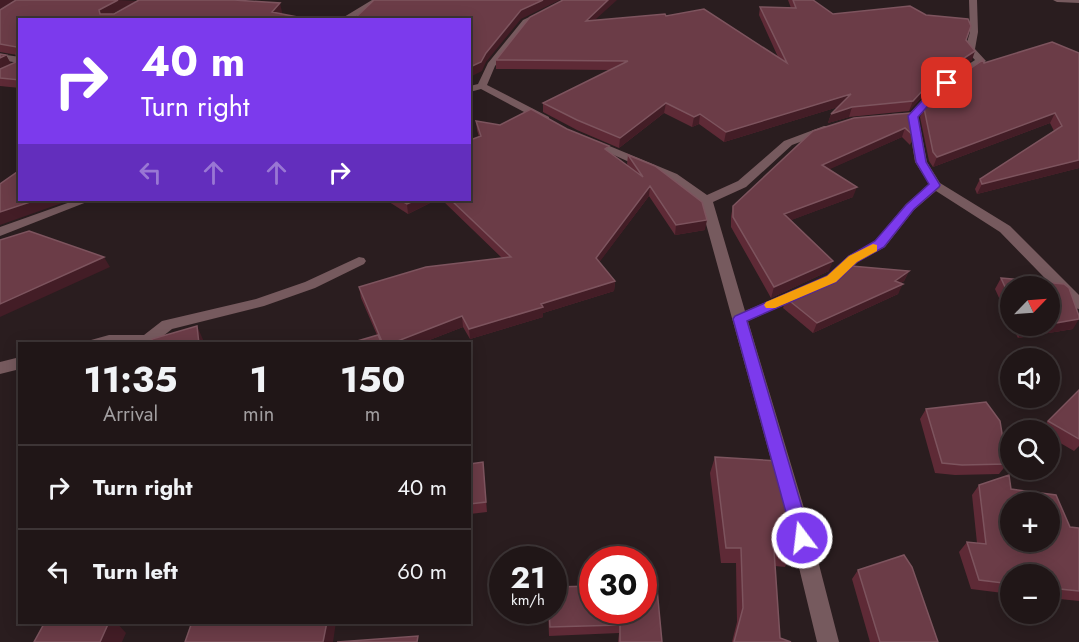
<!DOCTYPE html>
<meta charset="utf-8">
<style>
:root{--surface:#201617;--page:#281f20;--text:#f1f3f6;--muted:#a29fa1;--line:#3d3536}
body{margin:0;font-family:Jost,sans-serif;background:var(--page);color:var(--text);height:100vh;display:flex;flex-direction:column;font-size:22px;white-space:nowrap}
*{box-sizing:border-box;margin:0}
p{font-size:20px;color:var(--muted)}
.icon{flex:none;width:33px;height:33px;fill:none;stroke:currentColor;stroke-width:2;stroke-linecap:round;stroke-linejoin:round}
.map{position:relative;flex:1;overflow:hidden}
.sheet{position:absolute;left:18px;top:342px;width:453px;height:282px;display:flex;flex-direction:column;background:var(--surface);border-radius:0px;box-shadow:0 3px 15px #0003,0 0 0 2px var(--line)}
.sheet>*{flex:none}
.guide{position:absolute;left:18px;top:18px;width:453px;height:183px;border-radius:0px;box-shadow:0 3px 15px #0003,0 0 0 2px var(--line);background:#7c3aed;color:#fff;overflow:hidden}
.needle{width:39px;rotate:65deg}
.fabs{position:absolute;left:1000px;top:276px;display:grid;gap:12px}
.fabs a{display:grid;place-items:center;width:60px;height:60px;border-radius:50%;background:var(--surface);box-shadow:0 3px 15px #0003,0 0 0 2px var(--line);font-size:30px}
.speed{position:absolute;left:489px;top:546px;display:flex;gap:12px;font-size:30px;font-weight:700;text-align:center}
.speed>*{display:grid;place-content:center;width:78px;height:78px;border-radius:50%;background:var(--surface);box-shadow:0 3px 15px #0003,0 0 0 2px var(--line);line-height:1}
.speed small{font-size:15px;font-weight:400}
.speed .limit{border:9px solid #d22;background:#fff;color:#111}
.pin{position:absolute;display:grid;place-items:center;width:51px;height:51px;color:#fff;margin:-26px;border-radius:12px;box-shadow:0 3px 9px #0006}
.me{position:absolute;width:66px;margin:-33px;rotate:345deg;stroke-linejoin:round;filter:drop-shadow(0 0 4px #0008)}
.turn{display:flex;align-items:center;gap:21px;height:126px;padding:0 24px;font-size:27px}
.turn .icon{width:78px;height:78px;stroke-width:2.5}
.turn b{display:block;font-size:42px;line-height:51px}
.lanes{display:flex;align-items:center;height:57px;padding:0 24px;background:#0003;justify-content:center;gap:30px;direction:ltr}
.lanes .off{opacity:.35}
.eta{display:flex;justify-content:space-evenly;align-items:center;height:102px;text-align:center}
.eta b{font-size:36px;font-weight:700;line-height:42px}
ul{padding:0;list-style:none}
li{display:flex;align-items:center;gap:18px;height:84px;padding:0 24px;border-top:2px solid var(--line)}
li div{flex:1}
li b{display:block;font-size:22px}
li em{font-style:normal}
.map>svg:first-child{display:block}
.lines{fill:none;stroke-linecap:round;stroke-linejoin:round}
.street{fill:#765a5e;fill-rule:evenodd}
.wall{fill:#5e2a36}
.shaded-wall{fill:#431d26}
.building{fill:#6b3c47;stroke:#7d545e;stroke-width:1.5;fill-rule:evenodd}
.route{fill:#7c3aed;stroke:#51269a;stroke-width:1.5}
.slow{fill:#f59e0b}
</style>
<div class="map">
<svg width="1079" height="642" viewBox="0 0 1079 642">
<rect width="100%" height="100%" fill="#2a1d1f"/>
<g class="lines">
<path class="street" d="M372 0H382L350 20H339Z
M565 0H575L529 24 495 66 487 85 549 117V121H541L481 89 470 92V86L478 84 488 63 523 20Z
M969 0H977L978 32 975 49 986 61 941 92 918 116 927 162 940 183 1010 226 1079 295V309L1074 308 1000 232 936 191 914 210 885 247 858 262 837 282 748 321 807 518 839 642H817L787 518 700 202 669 180 585 142 587 140H595L677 174 707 195 738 181 784 141 824 126H832V130L792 145 746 187 713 202 745 311 827 276 848 256 875 241 906 204 929 184 915 162 908 119 890 120 885 117 890 114 910 113 933 88 975 60 965 49 970 32Z
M1053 0H1079V3L1057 2Z
M0 54 20 57V63L0 60Z
M76 200H92L0 236V227Z
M359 257 364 258 366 261 364 264 315 288 264 306 172 329 153 344H89L91 340 109 335H144L162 321 256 299 305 282Z
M20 357V369L0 374V362Z"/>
</g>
<path class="wall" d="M788 0H813L833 14 966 40 972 60 932 86 909 111 849 117 828 123 831 114 838 107 724 142 699 124 692 127 664 113 619 148 577 130 543 112V103L610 70 496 69V60L595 20 666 16 778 57 759 15 760 7 791 8Z
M136 1 111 14 282 12 280 14 20 20V88L0 86V54L6 55 11 64 16 62 17 55 0 52V10Z
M1052 42 1079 168 977 194 975 189 980 179 1054 131 1050 123 933 167 929 161 920 117 924 108 984 63Z
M910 113 914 136 910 145 902 137 829 169 853 197 791 220 829 271 771 298 731 227V216L733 206Z
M476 121 608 152 628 166 627 164 628 155 705 230 675 235 649 196 599 262 615 281 614 291 543 313V317L470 339 463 327 419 344H347L377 335 361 298 359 287 502 258 442 200H470L479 137 477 130Z
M386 200H436L408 214Z
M909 271 904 281 901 283 898 294 813 333 783 308 786 298Z
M1001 278 1073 329 1018 338 1012 326H1050L1011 286V324L995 289Z
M1079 390V446L1074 451 1050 437V430H1041L1048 421Z
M926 409 1007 464 999 474 955 475 935 473 920 419Z
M715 457 792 552 785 567 775 566 780 638 791 642H732L737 622 736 563H721L710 473Z
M483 462 487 512 470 514V464Z
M979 485 1011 489 1070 527 1079 528V601L1050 598V574H1011V594L971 589 959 552 967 542 977 543 972 495Z
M858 570 938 642H870L852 579Z
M554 587 662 642H618L619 633 549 636 548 610H554Z"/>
<path class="shaded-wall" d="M0 0H15L0 9Z
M118 0 136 1 103 18 99 10Z
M543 0H560L521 19 486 62 482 71 470 77V67L521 10Z
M608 0H617L585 29 586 21Z
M280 3 282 12 275 20 272 12Z
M975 51 972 60 932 86 909 111 913 101 935 77Z
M6 55 11 64 0 69V58Z
M851 94 848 104 724 142 726 132Z
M666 103 664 113 619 148 620 138Z
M852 107 849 117 828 123 831 114Z
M1055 113 1050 123 933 167 937 157Z
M700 114 699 124 692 127 694 117Z
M905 128 902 137 819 174 822 165Z
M1079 160V168L977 194 982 184Z
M650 186 649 196 595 268 596 258Z
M857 187 853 197 781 224 784 214Z
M36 200H65L62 203 0 225V212Z
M416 200H436L408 214 407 204Z
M707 220 705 230 675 235 676 225Z
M104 257 110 267 0 317V304Z
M833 261 829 271 771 298 774 287Z
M909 271 904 281 894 288 903 284 898 294 813 333 817 323 895 281Z
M615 281 614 291 543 313V317L470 339 469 329 541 304Z
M462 316 463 327 419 344H390Z
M1079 319 1073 329 1018 338 1024 328 1039 326H1050V324Z
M197 326 205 344H199Z
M109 622H116L126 633 122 642H100Z
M327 622H336L333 642H323Z"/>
<path class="building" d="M16 0H118L99 10 100 14H114L139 0H234L280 3 272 12 313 20H20V80L0 78V69L16 62 17 47 0 44V10Z
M374 0H543L521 10 486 53 481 62 470 67V20H353Z
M563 0H608L586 21 665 14 666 16 704 9 787 63 760 7 796 8 793 0H813L833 14 910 6 926 15 968 19 971 26 966 40 975 51 935 77 913 101 852 107 831 114 851 94 726 132 700 114 694 117 666 103 620 138 577 120 543 103 628 61 496 60 530 17Z
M1052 42 1079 53V160L982 184 980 179 1062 126 1055 113 937 157 933 152 924 108 946 85 983 60 984 63Z
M0 54 6 55 0 58Z
M531 109 567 129 609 146 605 149 643 177 628 155 655 166 702 202 707 220 676 225 650 186 596 258 615 281 541 304 543 307 469 329 462 316 390 344H383L359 287 426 267 511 257 451 200H470V140L481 136 476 121 500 125Z
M910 113 914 136 905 128 822 165 857 187 784 214 833 261 774 287 733 217V206L813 131 854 118Z
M20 170V200H36L0 212V184Z
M400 200H416L407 204Z
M29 231 104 257 0 304V240Z
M851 266 909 271 895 281 903 284 817 323 786 298 842 274Z
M1001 278 1064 284 1069 288 1079 316V319L1050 324V286H1011V300Z
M197 326 199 344H152V339Z
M1023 326H1039L1024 328Z
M378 335 382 344H347Z
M1079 390V439L1048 421Z
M986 402 1000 421 1007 464 962 465 942 463 926 409Z
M715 457 778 461 792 552 774 550 780 638 791 642H734L743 608 741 548H726Z
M483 462 486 502 470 504V464Z
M1009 475 1011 489 1056 495 1070 527 1079 528V591L1050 588V574H1011V584L979 580 967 542 986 544 979 485ZM1011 502H1050V542H1011Z
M904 555 912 567 938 642H880L858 570Z
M644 578H656L662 642H620V625L550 627 549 610H554V587L592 586V610H644Z
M45 622H109L100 642H34Z
M192 622H327L323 642H185Z
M418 636 417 642H337Z"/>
<path class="route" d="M944 81 952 83 940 92 918 117 926 162 940 185 939 187 914 209 884 247 857 262 836 282 747 321 811 538 808 544 802 547 796 544 793 538 733 319 735 316 827 276 849 256 875 241 906 205 929 184 916 162 908 116 934 88Z"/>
<path class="slow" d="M873 244 877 245V251L857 262 836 282 775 308H766L764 305 766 302 827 276 849 256Z"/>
</svg>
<div class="fabs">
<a><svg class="needle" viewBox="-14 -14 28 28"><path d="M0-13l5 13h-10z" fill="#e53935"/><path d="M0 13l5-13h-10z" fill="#a29fa1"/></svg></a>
<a><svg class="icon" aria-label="sound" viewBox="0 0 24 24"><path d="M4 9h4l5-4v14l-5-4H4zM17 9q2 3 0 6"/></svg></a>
<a><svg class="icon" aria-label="search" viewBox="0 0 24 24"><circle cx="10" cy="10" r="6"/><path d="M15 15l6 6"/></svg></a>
<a>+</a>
<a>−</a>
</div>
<div class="speed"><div>21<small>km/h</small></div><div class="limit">30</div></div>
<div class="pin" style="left:947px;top:83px;background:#d93025"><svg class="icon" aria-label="arrive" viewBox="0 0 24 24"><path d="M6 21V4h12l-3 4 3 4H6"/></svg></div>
<svg class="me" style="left:802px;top:538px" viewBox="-20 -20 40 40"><circle r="17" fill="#7c3aed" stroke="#fff" stroke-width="3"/><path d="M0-11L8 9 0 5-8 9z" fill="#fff"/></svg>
<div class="guide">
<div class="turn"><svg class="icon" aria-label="right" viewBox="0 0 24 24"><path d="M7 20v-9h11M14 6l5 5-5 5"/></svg><div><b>40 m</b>Turn right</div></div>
<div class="lanes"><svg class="icon off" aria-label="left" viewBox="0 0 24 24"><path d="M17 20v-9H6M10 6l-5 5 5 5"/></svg><svg class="icon off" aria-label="ahead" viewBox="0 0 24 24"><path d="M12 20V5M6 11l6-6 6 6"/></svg><svg class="icon off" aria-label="ahead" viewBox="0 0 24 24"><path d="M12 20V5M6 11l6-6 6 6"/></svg><svg class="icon" aria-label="right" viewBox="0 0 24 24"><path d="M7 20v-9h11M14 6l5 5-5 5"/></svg></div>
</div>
<section class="sheet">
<div class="eta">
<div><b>11:35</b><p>Arrival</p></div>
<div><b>1</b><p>min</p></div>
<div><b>150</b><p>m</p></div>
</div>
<ul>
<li><svg class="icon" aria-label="right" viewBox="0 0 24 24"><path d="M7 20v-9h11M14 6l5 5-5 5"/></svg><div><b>Turn right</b></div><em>40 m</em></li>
<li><svg class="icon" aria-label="left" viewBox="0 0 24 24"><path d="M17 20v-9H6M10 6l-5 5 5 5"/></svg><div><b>Turn left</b></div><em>60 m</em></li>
</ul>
</section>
</div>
